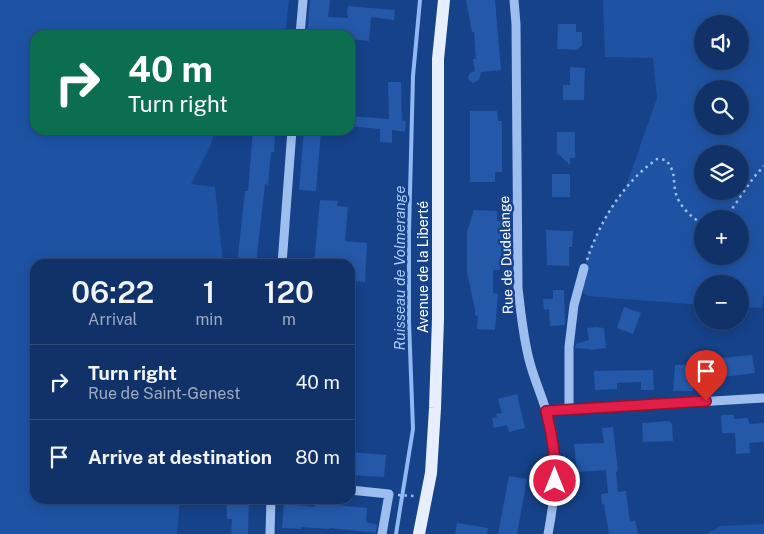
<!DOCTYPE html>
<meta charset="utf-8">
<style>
:root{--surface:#103268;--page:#193a6e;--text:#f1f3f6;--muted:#9caac0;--line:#304d7c}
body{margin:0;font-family:"Public Sans",sans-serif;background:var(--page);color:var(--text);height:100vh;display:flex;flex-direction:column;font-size:19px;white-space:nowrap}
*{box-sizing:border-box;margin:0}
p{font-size:16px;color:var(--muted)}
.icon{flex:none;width:28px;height:28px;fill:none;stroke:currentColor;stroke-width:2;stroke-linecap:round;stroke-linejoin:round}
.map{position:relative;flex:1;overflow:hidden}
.panel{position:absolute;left:30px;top:259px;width:325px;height:245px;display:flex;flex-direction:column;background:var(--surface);border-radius:15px;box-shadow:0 2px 12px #0003,0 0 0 1px var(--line)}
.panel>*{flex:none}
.top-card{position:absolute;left:30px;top:30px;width:325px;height:105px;border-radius:15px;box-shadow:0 2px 12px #0003,0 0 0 1px var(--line);background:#0b6e4f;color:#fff;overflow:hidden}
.fabs{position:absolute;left:694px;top:15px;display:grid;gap:10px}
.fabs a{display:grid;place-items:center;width:55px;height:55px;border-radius:50%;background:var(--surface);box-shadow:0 2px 12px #0003,0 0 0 1px var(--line);font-size:25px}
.pin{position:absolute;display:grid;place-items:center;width:42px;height:42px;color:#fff;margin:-51px -21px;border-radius:50% 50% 50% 0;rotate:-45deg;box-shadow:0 0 5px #0007}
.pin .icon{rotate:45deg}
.me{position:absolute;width:55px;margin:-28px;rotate:0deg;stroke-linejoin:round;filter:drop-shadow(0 0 4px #0008)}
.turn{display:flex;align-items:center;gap:18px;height:105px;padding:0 15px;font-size:22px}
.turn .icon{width:65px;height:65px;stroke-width:2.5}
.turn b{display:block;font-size:35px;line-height:42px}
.eta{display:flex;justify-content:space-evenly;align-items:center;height:85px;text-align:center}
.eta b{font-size:30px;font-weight:600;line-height:35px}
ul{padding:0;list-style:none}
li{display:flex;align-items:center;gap:15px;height:75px;padding:0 15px;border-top:1px solid var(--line)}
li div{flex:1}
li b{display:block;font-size:19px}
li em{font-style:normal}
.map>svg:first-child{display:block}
.green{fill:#1e53a4;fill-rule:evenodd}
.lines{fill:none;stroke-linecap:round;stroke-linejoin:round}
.stream{stroke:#90b8f2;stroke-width:4}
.building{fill:#2458a9}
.path{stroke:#9ebeef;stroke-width:2.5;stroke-dasharray:2.5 4;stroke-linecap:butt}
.minor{stroke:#9ebeef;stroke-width:9}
.major{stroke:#e6eeff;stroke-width:12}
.route-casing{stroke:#92132f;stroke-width:12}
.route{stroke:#e11d48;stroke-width:9}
.labels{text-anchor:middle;stroke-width:5;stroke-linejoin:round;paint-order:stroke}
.street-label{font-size:14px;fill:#fff;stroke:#16428a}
.water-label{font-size:15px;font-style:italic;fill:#aac9f6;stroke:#16428a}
</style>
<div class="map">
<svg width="764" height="534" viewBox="0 0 764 534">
<rect width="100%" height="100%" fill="#16428a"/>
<path class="green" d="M0 0H289L285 35H35V130H216L210 146 191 184 215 187 223 264H35V499H180L177 534H0Z
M603 0H764V293L762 308 740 307V284H702V305L588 296 583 293 584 268 591 246 610 209 625 189 657 98 653 58 605 57ZM702 24H740V61H702ZM702 89H740V126H702ZM702 154H740V191H702ZM702 219H740V256H702Z
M764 524V534H706L721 526Z"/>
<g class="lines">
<path class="stream" d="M396 534 413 429 409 322V232L413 76 420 0"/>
</g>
<path class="building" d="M310 0H330L328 17 348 18V15H347L348 6 395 10 394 20 371 17 369 41 350 39V35H307Z
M466 0H495L501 70 481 72 479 80 473 83 469 80 468 77 470 73 475 71 473 59H476L474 32H472Z
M558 24H576V32H582V45L577 50 557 49Z
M570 67 585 68 584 100H563V85H570Z
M388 82H401L402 120 406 121 405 132 392 130V143L380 142V129L350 126V116L389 119Z
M470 111H497L498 121H502V172H495V182H470Z
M253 130H275L274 152H271L268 185 265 184 256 264H237L245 191H248Z
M304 130H321L316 191 299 190Z
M557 132H575V158H570V165L557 153Z
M552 174H570V197H552Z
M320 200 338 201 337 206 348 207 345 241 367 243 365 282 350 281V264H314Z
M474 210 497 211V221H501V246H506L503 256H500V270H493V293L498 294 495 330 477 329 478 316 475 315V310L467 272V232Z
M546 230 573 231 572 247H569V266L547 265Z
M553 290H564L565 325 550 326 549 309 544 310 543 299H553Z
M624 307 641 313 633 334 617 328Z
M597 327 604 328 606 348 590 350 589 349 575 348 576 344 589 340 587 328Z
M752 355 755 373 724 377 721 358Z
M675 365H693V391H673Z
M653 370 654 390H641V382L617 383V389L595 390 594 371Z
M517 394 525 428 509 432 507 425 494 428 492 418 497 417 496 414 502 413 498 399Z
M721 415H734V419L748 418 749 424 764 423V442L749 443 750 453 736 454 735 433H722Z
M669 421 672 424 673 441 643 442 642 423Z
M613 427 618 471 616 472 618 492 626 491 630 522 635 520 638 534H609L604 504 602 505 601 494 608 493 606 470 577 472 574 444 604 443 602 428Z
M350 452 386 455 384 477 350 475Z
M509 476 527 479 517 534H498Z
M226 499H249L248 534H231L232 519H227Z
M316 503 367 508 366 522 377 525 376 533 330 528V529L301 527V529L282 528 284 504 315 507Z
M457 523 488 528 487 534H455Z"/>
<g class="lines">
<path class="path" d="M725 219 754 177 764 166
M587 260C600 221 623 183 657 159L666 160C677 174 672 179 676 194 679 205 692 219 702 223
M398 495 415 496"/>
<path class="minor" d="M514 0 516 24 518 288C521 313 523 338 530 363 537 389 550 413 553 439 558 471 554 503 548 534
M300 35 303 0
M282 264 292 130
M569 409V347L574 305 584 268
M546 411 764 398
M350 490 389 494 382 534
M270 534 271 499"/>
<path class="major" d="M419 534 431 473 435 408 438 319V59L444 0"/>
</g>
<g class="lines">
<defs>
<path id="route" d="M555 481C556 456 552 434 546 411L706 401"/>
</defs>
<use href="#route" class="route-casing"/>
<use href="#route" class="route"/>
</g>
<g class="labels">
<g class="street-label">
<text transform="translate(506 255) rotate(-92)" y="5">Rue de Dudelange</text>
<text transform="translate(423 267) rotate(-90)" y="5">Avenue de la Liberté</text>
</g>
<g class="water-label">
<text transform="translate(400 268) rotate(-90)" y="5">Ruisseau de Volmerange</text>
</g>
</g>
</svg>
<div class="fabs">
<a><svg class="icon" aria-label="sound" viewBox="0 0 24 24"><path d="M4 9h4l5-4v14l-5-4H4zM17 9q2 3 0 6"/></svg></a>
<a><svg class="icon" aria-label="search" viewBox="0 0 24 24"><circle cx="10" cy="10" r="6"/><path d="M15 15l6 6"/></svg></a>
<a><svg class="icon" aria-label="layers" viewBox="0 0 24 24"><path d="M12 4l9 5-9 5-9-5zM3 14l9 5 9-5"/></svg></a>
<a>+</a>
<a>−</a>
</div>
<div class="pin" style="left:706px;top:401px;background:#d93025"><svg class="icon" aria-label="arrive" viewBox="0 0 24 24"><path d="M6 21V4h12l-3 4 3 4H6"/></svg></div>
<svg class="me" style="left:555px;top:481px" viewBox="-20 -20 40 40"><circle r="17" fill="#e11d48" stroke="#fff" stroke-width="3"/><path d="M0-11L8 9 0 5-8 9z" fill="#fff"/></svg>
<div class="top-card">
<div class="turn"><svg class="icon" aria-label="right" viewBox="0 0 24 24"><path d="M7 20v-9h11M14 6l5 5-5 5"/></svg><div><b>40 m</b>Turn right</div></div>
</div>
<section class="panel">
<div class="eta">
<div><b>06:22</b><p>Arrival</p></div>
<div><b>1</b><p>min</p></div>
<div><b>120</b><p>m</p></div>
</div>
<ul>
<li><svg class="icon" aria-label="right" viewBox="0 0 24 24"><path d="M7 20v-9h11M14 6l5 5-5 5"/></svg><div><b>Turn right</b><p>Rue de Saint-Genest</p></div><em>40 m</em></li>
<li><svg class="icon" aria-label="arrive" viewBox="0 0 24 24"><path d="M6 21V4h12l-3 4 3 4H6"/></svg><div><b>Arrive at destination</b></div><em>80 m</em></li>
</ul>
</section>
</div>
